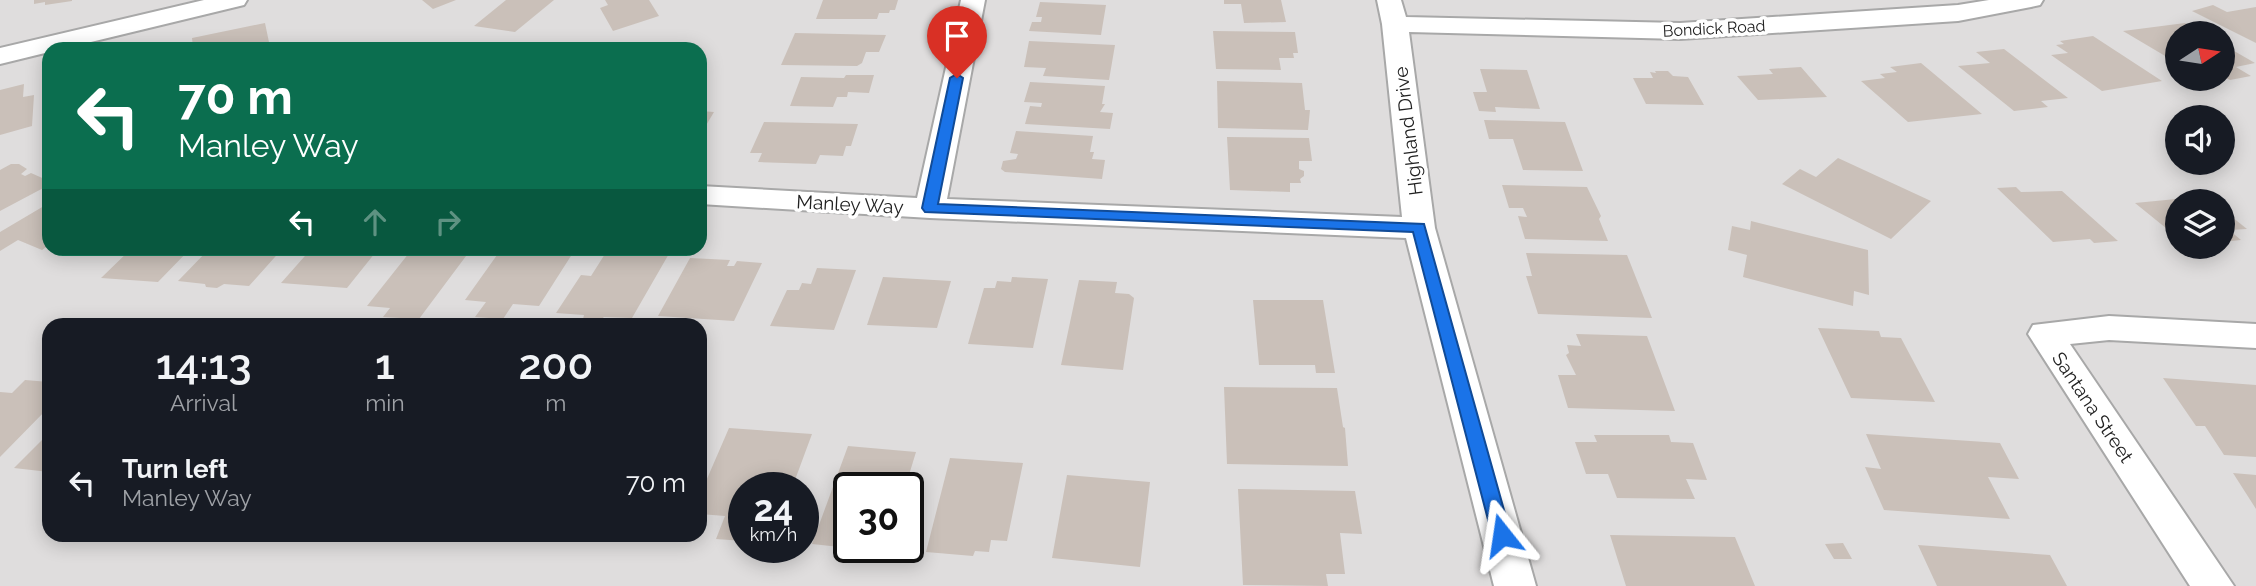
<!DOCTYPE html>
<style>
:root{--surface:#171b24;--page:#242831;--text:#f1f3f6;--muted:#9ea1a6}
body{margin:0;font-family:Raleway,sans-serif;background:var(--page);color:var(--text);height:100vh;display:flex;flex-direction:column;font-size:26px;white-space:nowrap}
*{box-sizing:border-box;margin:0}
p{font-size:23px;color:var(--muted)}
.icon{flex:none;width:38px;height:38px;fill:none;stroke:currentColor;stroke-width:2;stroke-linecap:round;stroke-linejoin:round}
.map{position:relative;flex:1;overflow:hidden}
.details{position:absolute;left:42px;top:318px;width:665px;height:224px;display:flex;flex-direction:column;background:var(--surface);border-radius:21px;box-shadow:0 4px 18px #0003}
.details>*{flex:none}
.guide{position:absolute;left:42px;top:42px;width:665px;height:214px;border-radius:21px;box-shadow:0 4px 18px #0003;background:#0b6e4f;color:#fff;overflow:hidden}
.needle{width:46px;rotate:78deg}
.fabs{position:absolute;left:2165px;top:21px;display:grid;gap:14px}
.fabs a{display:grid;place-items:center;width:70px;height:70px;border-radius:50%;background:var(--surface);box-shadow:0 4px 18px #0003;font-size:35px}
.speed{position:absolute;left:728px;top:472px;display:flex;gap:14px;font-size:35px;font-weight:700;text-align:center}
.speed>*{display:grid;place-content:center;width:91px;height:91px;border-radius:50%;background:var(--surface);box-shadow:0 4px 18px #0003;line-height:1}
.speed small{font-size:18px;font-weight:400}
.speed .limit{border:4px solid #111;border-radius:10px;background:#fff;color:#111}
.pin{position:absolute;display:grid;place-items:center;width:60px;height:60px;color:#fff;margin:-72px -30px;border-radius:50% 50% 50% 0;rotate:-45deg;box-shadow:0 0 7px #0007}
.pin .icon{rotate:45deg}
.me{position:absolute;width:77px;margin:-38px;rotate:345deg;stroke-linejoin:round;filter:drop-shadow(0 0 5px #0008)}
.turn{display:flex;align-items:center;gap:24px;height:147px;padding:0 21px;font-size:32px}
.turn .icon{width:91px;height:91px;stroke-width:2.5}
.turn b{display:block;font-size:49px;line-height:60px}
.lanes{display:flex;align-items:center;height:66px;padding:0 21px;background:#0003;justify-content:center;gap:35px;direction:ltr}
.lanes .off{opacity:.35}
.eta{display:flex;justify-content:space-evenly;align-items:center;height:119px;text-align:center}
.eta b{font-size:42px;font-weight:600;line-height:49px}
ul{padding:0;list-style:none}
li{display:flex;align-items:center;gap:21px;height:91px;padding:0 21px}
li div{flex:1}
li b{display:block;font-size:26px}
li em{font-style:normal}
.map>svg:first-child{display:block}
.residential{fill:#dfdddd;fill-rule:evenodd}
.building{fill:#cac0b9}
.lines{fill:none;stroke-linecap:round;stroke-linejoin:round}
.minor-casing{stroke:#a8a8a8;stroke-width:4}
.minor{fill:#fff;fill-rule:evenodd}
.route{fill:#1a73e8;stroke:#114b97;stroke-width:2}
.labels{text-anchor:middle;stroke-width:7;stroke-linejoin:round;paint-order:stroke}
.far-street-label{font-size:16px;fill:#212121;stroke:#fff}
.street-label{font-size:19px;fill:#212121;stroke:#fff}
</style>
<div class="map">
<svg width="2256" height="586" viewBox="0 0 2256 586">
<rect width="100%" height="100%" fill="#f2eee6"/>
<path class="residential" d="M0 0H2256V586H0ZM2177 33H2222V79H2177ZM49 49H700V248H49ZM2177 117H2222V163H2177ZM2177 201H2222V247H2177ZM49 326H700V536H49ZM744 488H803V548H744ZM849 488H908V548H849Z"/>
<path class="building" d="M34 0H72V1L45 5V2L34 4Z
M422 0H456L433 9Z
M506 0H554L515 32 474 26Z
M605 0H649L659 16 613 31 600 8 608 5Z
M823 0H898L895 10H890L889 13H879L877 19H816Z
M1224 0H1281L1286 22 1244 23 1241 4H1224Z
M1040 2 1106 5 1101 35 1029 31 1032 22H1041L1042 17H1036Z
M2213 5 2227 12 2256 7V43L2192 11Z
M265 23 270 47H193L192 38Z
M2185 23 2203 33H2177V63L2123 31Z
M1213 31 1295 32 1298 53H1293L1294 58H1279L1281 70 1216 69Z
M795 33 886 35 879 52H866L862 63 857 66 781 65Z
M2093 36 2162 81 2102 91 2051 55 2068 53 2056 45 2064 44 2060 41Z
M1029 41 1115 45 1109 80 1043 76 1046 68 1024 67Z
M2222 44 2255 63 2236 67 2251 76 2230 80 2222 76Z
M2004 49 2068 98 2041 101 2048 107 2014 111 1958 66 1990 63 1976 52Z
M1921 63 1982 114 1908 122 1861 81 1885 78 1880 74 1897 72 1890 67Z
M1801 67 1827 97 1758 100 1737 76 1773 74 1769 69Z
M1480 69 1527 70 1540 109 1495 107 1496 112 1479 111 1473 92H1487Z
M1655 71H1668L1673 76 1688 77 1704 105 1646 104 1633 78H1653L1650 72 1656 73Z
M846 75H874L869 93 848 92 847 97H837L833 107 790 106 801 77 844 78Z
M1217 81 1302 83 1305 110H1310L1308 130 1218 128Z
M1030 82 1105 86 1102 104H1105L1100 112 1113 113 1110 129 1025 124 1030 106 1041 107 1042 103 1024 102Z
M24 84 23 97 34 95 32 126 0 135V90Z
M700 111 714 112 705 127H700Z
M1484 120 1565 122 1583 171 1523 170 1513 139H1489Z
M764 122 858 124 851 146H846L843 156 820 155 816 164 758 162 762 153H750Z
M1016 131 1093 136 1090 152H1094L1092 159 1105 160 1102 179 1005 172 1001 169 1003 161 1016 159 1018 154 1010 153Z
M1227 137 1309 138 1312 161H1299V169L1304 171V176L1300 179 1301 183H1290V192L1230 190Z
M1838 158 1931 201 1891 239 1782 184 1800 169 1816 177Z
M11 164H19L27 169 21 174 25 176 31 173 49 181V185L0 211V170Z
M1502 185 1587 187 1601 216 1599 219 1608 241 1525 239 1518 216 1527 217 1523 208H1509Z
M2016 187 2021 192 2062 191 2118 241 2094 243 2090 239 2053 242 1997 188Z
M2207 196 2213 201H2177V237L2135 203Z
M49 203V245L42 250 18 240 0 251V232Z
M2222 209 2247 229 2229 230 2241 240 2222 242Z
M1751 221 1868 250 1869 295 1854 291 1853 306 1743 277 1747 255 1728 250 1732 226 1750 230Z
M132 248H191L158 282 101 278Z
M210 248H283L249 286 224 284 217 288 206 287 205 284 178 281Z
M312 248H379L347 288 281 283Z
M413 248H472L419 319 383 317 390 308 367 306Z
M502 248 536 251 576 248 539 306 513 304 503 319 475 317 486 302 465 300Z
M633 249 670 252 632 318 604 317 599 321 583 319 584 315 556 313 581 275 591 276 605 254 629 256Z
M1526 253 1627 255 1652 318 1538 314 1526 276H1532Z
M690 258 730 260 727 266H734L737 261 762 263 734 321 658 316Z
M817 268 856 270 834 330 770 326 787 290H799L802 283 811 284Z
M883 277 951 281 937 328 867 325Z
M1012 277 1048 279 1033 348 968 344 984 288H995L997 281 1011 282Z
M1079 280 1117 282 1115 293 1129 294 1134 298 1123 370 1061 365Z
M1253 300H1323L1335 373H1316L1315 365H1259Z
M1818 328 1879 331 1881 337 1901 338 1935 402 1851 398Z
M1576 334 1647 336 1675 411 1568 408 1558 375H1576L1566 355 1569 353 1567 345 1581 346Z
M2163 378 2256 385V457L2224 455 2205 426H2196Z
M25 380 49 382V407L0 457V392L12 393Z
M1224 387 1337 388 1343 427 1345 428 1348 466 1227 464Z
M729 428 812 434 792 488H744V541L716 539 725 516 700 514V495Z
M49 433V472L14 468Z
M1866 434 2000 443 2019 479 1988 477 2010 519 1884 510 1865 467 1881 469Z
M1594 435H1669L1671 442 1693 443 1707 480 1686 479 1695 499 1617 498 1608 474H1586L1575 442H1597Z
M848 446 916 452 905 488H849V548L812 544Z
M950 458 1023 463 1007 541 991 540 989 552 975 551 973 556 926 552Z
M2233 473 2256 475V509Z
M1067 475 1150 482 1140 567 1052 558Z
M1238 489 1355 491 1362 534 1340 533 1345 574H1326L1328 586 1243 585Z
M1610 535 1735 537 1755 586H1626Z
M1843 543 1852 559H1834L1825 544Z
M1918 545 2050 555 2067 586H1937Z"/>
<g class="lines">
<defs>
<path id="minor" d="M204 0H247L244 5 62 49H49V52L0 64V48Z
M961 0H985L947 199 1402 217 1382 24 1377 0H1401L1406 17 1680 23 1958 5 1989 0H2043L2040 5 2031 7 1958 21 1680 39 1409 32 1435 228 1536 586H1494L1406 238 930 218 700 204V186L917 198Z
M2109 316 2256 324V348L2109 340 2070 344 2234 586H2190L2028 334 2033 325Z"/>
</defs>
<use href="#minor" class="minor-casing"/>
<use href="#minor" class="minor"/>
</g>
<path class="route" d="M957 74 963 78 938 204 1424 224 1511 535 1508 540 1502 543 1495 540 1492 535 1413 232 925 212 922 208 950 78Z"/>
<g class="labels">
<g class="far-street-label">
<text transform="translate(1714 28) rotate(-3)" y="6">Bondick Road</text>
</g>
<g class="street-label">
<text transform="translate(1408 131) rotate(-97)" y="7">Highland Drive</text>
<text transform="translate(850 204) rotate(3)" y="7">Manley Way</text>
<text transform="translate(2093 407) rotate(56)" y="7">Santana Street</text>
</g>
</g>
</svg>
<div class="fabs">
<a><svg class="needle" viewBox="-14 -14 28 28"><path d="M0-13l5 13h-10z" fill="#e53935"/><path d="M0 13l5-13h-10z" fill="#9ea1a6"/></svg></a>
<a><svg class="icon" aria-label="sound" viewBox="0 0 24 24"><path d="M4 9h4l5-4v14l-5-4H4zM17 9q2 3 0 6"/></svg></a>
<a><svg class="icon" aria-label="layers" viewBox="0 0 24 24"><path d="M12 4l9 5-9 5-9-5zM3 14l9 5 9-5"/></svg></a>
</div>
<div class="speed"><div>24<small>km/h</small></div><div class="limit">30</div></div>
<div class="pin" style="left:957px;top:78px;background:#d93025"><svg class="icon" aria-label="arrive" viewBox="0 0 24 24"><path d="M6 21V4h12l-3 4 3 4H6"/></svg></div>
<svg class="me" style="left:1502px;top:535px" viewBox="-20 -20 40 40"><path d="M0-17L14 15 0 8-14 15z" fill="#1a73e8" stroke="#fff" stroke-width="4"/></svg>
<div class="guide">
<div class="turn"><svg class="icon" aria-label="left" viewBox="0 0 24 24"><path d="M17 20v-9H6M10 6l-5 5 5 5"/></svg><div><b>70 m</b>Manley Way</div></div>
<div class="lanes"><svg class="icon" aria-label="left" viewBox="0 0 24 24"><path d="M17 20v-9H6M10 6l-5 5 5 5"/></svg><svg class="icon off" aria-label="ahead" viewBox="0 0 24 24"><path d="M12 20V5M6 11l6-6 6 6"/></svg><svg class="icon off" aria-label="right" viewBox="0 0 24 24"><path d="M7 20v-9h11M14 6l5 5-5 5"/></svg></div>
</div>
<section class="details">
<div class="eta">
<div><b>14:13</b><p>Arrival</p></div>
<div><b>1</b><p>min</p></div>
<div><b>200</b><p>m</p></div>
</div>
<ul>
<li><svg class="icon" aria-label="left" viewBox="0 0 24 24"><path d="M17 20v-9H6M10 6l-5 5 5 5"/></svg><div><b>Turn left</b><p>Manley Way</p></div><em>70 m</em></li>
</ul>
</section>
</div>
